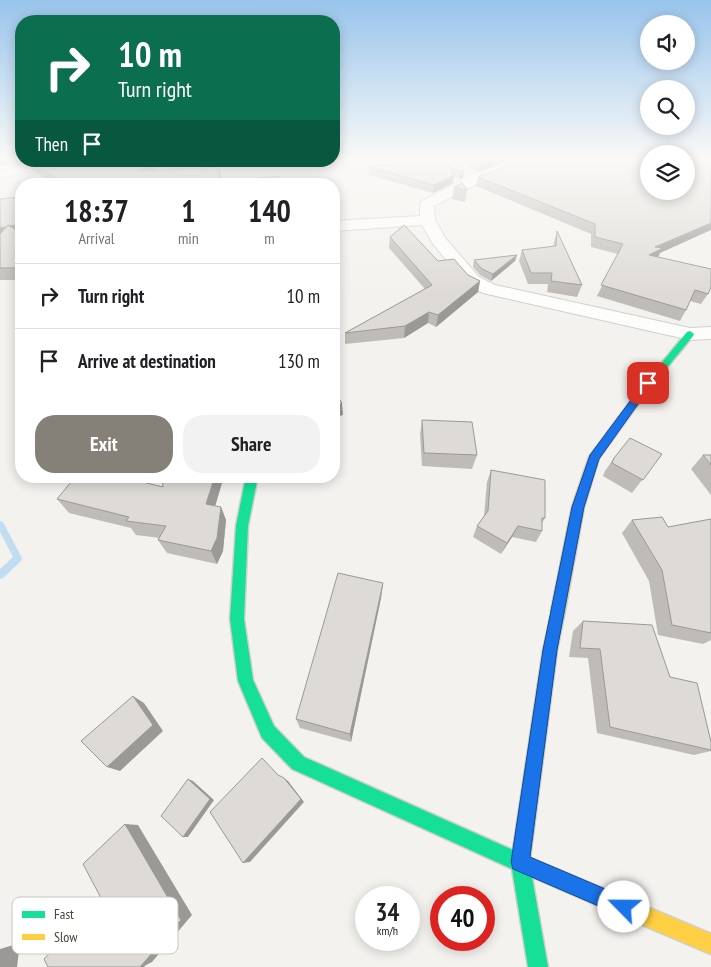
<!DOCTYPE html>
<style>
:root{--surface:#fff;--page:#f2f2f2;--text:#202124;--muted:#757577;--line:#e0e0e0;--accent:#868178}
body{margin:0;font-family:"PT Sans Narrow",sans-serif;background:var(--page);color:var(--text);height:100vh;display:flex;flex-direction:column;font-size:19px;white-space:nowrap}
*{box-sizing:border-box;margin:0}
p{font-size:16px;color:var(--muted)}
.icon{flex:none;width:28px;height:28px;fill:none;stroke:currentColor;stroke-width:2;stroke-linecap:round;stroke-linejoin:round}
.map{position:relative;flex:1;overflow:hidden}
.panel{position:absolute;left:15px;top:178px;width:325px;height:305px;display:flex;flex-direction:column;background:var(--surface);border-radius:20px;box-shadow:0 2px 12px #0003}
.panel>*{flex:none}
.top-card{position:absolute;left:15px;top:15px;width:325px;height:152px;border-radius:20px;box-shadow:0 2px 12px #0003;background:#0b6e4f;color:#fff;overflow:hidden}
.buttons{position:absolute;left:640px;top:15px;display:grid;gap:10px}
.buttons a{display:grid;place-items:center;width:55px;height:55px;border-radius:50%;background:var(--surface);box-shadow:0 2px 12px #0003;font-size:25px}
.speed{position:absolute;left:355px;top:886px;display:flex;gap:10px;font-size:25px;font-weight:700;text-align:center}
.speed>*{display:grid;place-content:center;width:65px;height:65px;border-radius:50%;background:var(--surface);box-shadow:0 2px 12px #0003;line-height:1}
.speed small{font-size:12px;font-weight:400}
.speed .limit{border:8px solid #d22;background:#fff;color:#111}
.pin{position:absolute;display:grid;place-items:center;width:42px;height:42px;color:#fff;margin:-21px;border-radius:10px;box-shadow:0 2px 8px #0006}
.me{position:absolute;width:55px;margin:-28px;rotate:293deg;stroke-linejoin:round;filter:drop-shadow(0 0 4px #0008)}
.turn{display:flex;align-items:center;gap:18px;height:105px;padding:0 20px;font-size:22px}
.turn .icon{width:65px;height:65px;stroke-width:2.5}
.turn b{display:block;font-size:35px;line-height:42px}
.then{display:flex;align-items:center;height:48px;padding:0 20px;background:#0003;gap:10px;font-size:19px}
.eta{display:flex;justify-content:space-evenly;align-items:center;height:85px;text-align:center}
.eta b{font-size:30px;font-weight:700;line-height:35px}
.button{display:flex;gap:10px;margin-top:auto;padding:10px 20px}
.button a{flex:1;height:58px;border-radius:20px;background:var(--accent);color:#fff;font-size:20px;font-weight:700;line-height:58px;text-align:center}
.button a+a{background:var(--page);color:var(--text)}
ul{padding:0;list-style:none}
li{display:flex;align-items:center;gap:15px;height:65px;padding:0 20px;border-top:1px solid var(--line)}
li div{flex:1}
li b{display:block;font-size:19px}
li em{font-style:normal}
.map>svg:first-child{display:block}
.lines{fill:none;stroke-linecap:round;stroke-linejoin:round}
.stream{fill:#c0ddf1;fill-rule:evenodd}
.street-casing{stroke:#d2d0cb;stroke-width:2}
.fast-casing{stroke:#d3cfc5;stroke-width:3}
.slow-casing{stroke:#d3cfc5;stroke-width:3}
.street{fill:#fdfdfc;fill-rule:evenodd}
.fast{fill:#16e098;fill-rule:evenodd}
.slow{fill:#ffcf43;fill-rule:evenodd}
.wall{fill:#bfbcb8}
.shaded-wall{fill:#9b9996}
.building{fill:#dedbd6;stroke:#9b9996}
.route{fill:#1a73e8;stroke:#114b97}
.key{fill:#fff;stroke:#c9c7c4;stroke-width:1}
.key-label{font-size:14px;fill:#4b4439}
</style>
<div class="map">
<svg width="711" height="967" viewBox="0 0 711 967">
<rect width="100%" height="100%" fill="#f4f2ee"/>
<g class="lines">
<path class="stream" d="M0 521 3 522 22 558 21 561 3 578 0 579V569L13 557 0 532Z"/>
<defs>
<path id="street" d="M518 159H534L532 162 480 182 434 206 435 220 446 239 479 277 495 285 690 328 711 327V339L690 340 483 293 467 285 433 244 422 225 334 231V221L420 216V204L422 201 470 176Z
M41 161H65L63 164 0 178V170Z"/>
<path id="fast" d="M690 331 694 334 693 336 642 398H636V394L687 332Z
M246 476H258L248 526 244 619 253 680 274 726 304 757 513 850 543 650 553 606 558 604 563 606 565 611 557 650 530 858 626 898 629 905 626 912 619 915 532 877 548 967H528L512 869 292 769 262 738 238 681 230 619 236 526Z"/>
<path id="slow" d="M639 393 644 396 599 458 584 507 565 611 563 616 558 618 553 616 551 611 572 507 589 457 636 394Z
M619 895 711 934V954L612 912 609 905 612 898Z"/>
</defs>
<use href="#street" class="street-casing"/>
<use href="#fast" class="fast-casing"/>
<use href="#slow" class="slow-casing"/>
<use href="#street" class="street"/>
<use href="#fast" class="fast"/>
<use href="#slow" class="slow"/>
</g>
<path class="wall" d="M0 159H21V161H31L17 164 13 163 0 165Z
M390 159H452L464 170 463 178 460 179 454 176 453 183 433 193 369 175V167L390 164Z
M460 159H514L477 172Z
M526 159 660 253 658 257 708 294 701 304 690 301 686 310 680 321 597 296 618 254 591 247V234L476 186 478 177Z
M47 161H162L163 163 154 171 219 167 221 174V181L280 184H57L34 172 30 165Z
M454 187 467 190 465 202 452 199Z
M21 197V280H0V199Z
M557 231 582 285 577 297 547 292 548 284H528L519 261 522 250 553 246Z
M390 237 480 281 478 292 436 327 428 323 404 338 345 344V333L425 289 389 248Z
M517 255 515 261 491 281 480 275 473 267 474 260Z
M422 420 477 455 472 469 422 466 420 434Z
M662 454 632 493 603 476 605 471 614 458Z
M703 455H711V495L691 469Z
M491 470 545 518 542 523V531L536 542 512 537 501 554 473 537 477 526 484 516 487 482Z
M162 476H224L215 506 221 507 226 520 223 551 217 564 167 553 158 540 160 538 136 535 131 528 69 513 57 499 163 487Z
M711 519V640L703 644 658 635 649 581 622 533 632 520 668 527Z
M383 583 381 598 351 742 300 728 296 719Z
M583 621 670 677 711 742V751L694 755 597 733 588 658 569 657 573 631Z"/>
<path class="shaded-wall" d="M0 159H11L13 163 0 165Z
M14 159H21V161H31L17 164Z
M492 159H514L477 172 479 163Z
M153 161H162L163 163 144 179 141 171Z
M219 167 221 174V184L219 182Z
M464 170 463 178 460 179 461 171Z
M454 175 453 183 433 193 434 185Z
M711 223V230L660 253 657 259 649 255 655 247Z
M21 224V234L0 237V228Z
M517 255 515 261 491 281 493 274Z
M480 281 478 292 436 327 438 315Z
M429 312 428 323 404 338 405 326Z
M342 403 343 415 334 418V406Z
M215 476H224L212 517 206 504Z
M221 507 226 520 223 551 217 564 211 551Z
M518 526 512 537 501 554 507 543Z
M383 583 381 598 351 742 350 734Z
M133 696 144 703 163 731 120 771 107 767Z
M284 778 288 781 304 802 250 862 243 863Z
M188 779 193 781 214 800 188 837H183Z
M125 824 138 825 192 915 152 962 146 965 144 967H138Z
M20 943 17 967H0V949Z"/>
<path class="building" d="M391 159H452L464 170 461 171 448 166 454 175 434 185 369 167 397 164Z
M473 159H492L479 163Z
M526 159H649V191H686V159H711V223L655 247 663 248 649 255 711 269V287L708 294 695 290 686 310 601 285 623 244 595 237V224L478 177Z
M47 161H153L141 171 219 167V182L279 176 280 184H70L30 165Z
M462 183 467 190 454 187Z
M21 197V224L9 226 8 225 6 227 0 228V199Z
M8 225 21 233V268H0V234Z
M404 225 438 261 454 259 468 275 480 281 438 315 429 312 405 326 345 333 432 285 390 237Z
M557 231 582 285 551 281 552 273H531L522 250 556 246Z
M517 255 493 274 482 269 474 260Z
M334 391 342 403 334 406Z
M422 420 472 422 477 455 424 453Z
M630 438 662 454 643 480 612 463 614 458Z
M703 455H711V465Z
M491 470 545 480V518H542V531L518 526 507 543 477 526 488 511Z
M76 476H118L163 487 162 476H215L206 504 221 507 217 538 211 551 158 540 166 526 126 521 129 517 57 499Z
M662 517 668 527 711 519V633L672 625 662 570 632 520Z
M338 573 383 583 350 734 296 719Z
M583 621 652 625 670 677 697 683 711 742V750L610 727 600 649 580 648Z
M133 696 153 725 107 767 81 741Z
M262 758 278 775 284 778 301 799 243 863 210 812Z
M188 779 210 799 183 837 161 816Z
M125 824 181 920 140 967H48L44 959 101 898 83 864Z"/>
<linearGradient id="sky" x2="0" y2="1"><stop stop-color="#98c4ec"/><stop offset="0.54" stop-color="#faf9f7"/><stop offset="1" stop-color="#faf9f7" stop-opacity="0"/></linearGradient>
<rect width="711" height="294" fill="url(#sky)"/>
<path class="route" d="M648 380 653 383 599 459 584 507 557 650 530 857 631 900 634 907 631 914 624 917 513 869 511 862 543 650 572 507 590 455 645 381Z"/>
<rect x="12" y="897" width="166" height="57" rx="8" class="key"/>
<rect x="22" y="911" width="23" height="7" fill="#16e098"/>
<rect x="22" y="934" width="23" height="6" fill="#ffcf43"/>
<g class="key-label">
<text x="54" y="919">Fast</text>
<text x="54" y="942">Slow</text>
</g>
</svg>
<div class="buttons">
<a><svg class="icon" aria-label="sound" viewBox="0 0 24 24"><path d="M4 9h4l5-4v14l-5-4H4zM17 9q2 3 0 6"/></svg></a>
<a><svg class="icon" aria-label="search" viewBox="0 0 24 24"><circle cx="10" cy="10" r="6"/><path d="M15 15l6 6"/></svg></a>
<a><svg class="icon" aria-label="layers" viewBox="0 0 24 24"><path d="M12 4l9 5-9 5-9-5zM3 14l9 5 9-5"/></svg></a>
</div>
<div class="speed"><div>34<small>km/h</small></div><div class="limit">40</div></div>
<div class="pin" style="left:648px;top:383px;background:#d93025"><svg class="icon" aria-label="arrive" viewBox="0 0 24 24"><path d="M6 21V4h12l-3 4 3 4H6"/></svg></div>
<svg class="me" style="left:624px;top:907px" viewBox="-20 -20 40 40"><circle r="19" fill="#fff"/><path d="M0-13L10 11 0 6-10 11z" fill="#1a73e8"/></svg>
<div class="top-card">
<div class="turn"><svg class="icon" aria-label="right" viewBox="0 0 24 24"><path d="M7 20v-9h11M14 6l5 5-5 5"/></svg><div><b>10 m</b>Turn right</div></div>
<div class="then">Then<svg class="icon" aria-label="arrive" viewBox="0 0 24 24"><path d="M6 21V4h12l-3 4 3 4H6"/></svg></div>
</div>
<section class="panel">
<div class="eta">
<div><b>18:37</b><p>Arrival</p></div>
<div><b>1</b><p>min</p></div>
<div><b>140</b><p>m</p></div>
</div>
<ul>
<li><svg class="icon" aria-label="right" viewBox="0 0 24 24"><path d="M7 20v-9h11M14 6l5 5-5 5"/></svg><div><b>Turn right</b></div><em>10 m</em></li>
<li><svg class="icon" aria-label="arrive" viewBox="0 0 24 24"><path d="M6 21V4h12l-3 4 3 4H6"/></svg><div><b>Arrive at destination</b></div><em>130 m</em></li>
</ul>
<div class="button"><a>Exit</a><a>Share</a></div>
</section>
</div>
